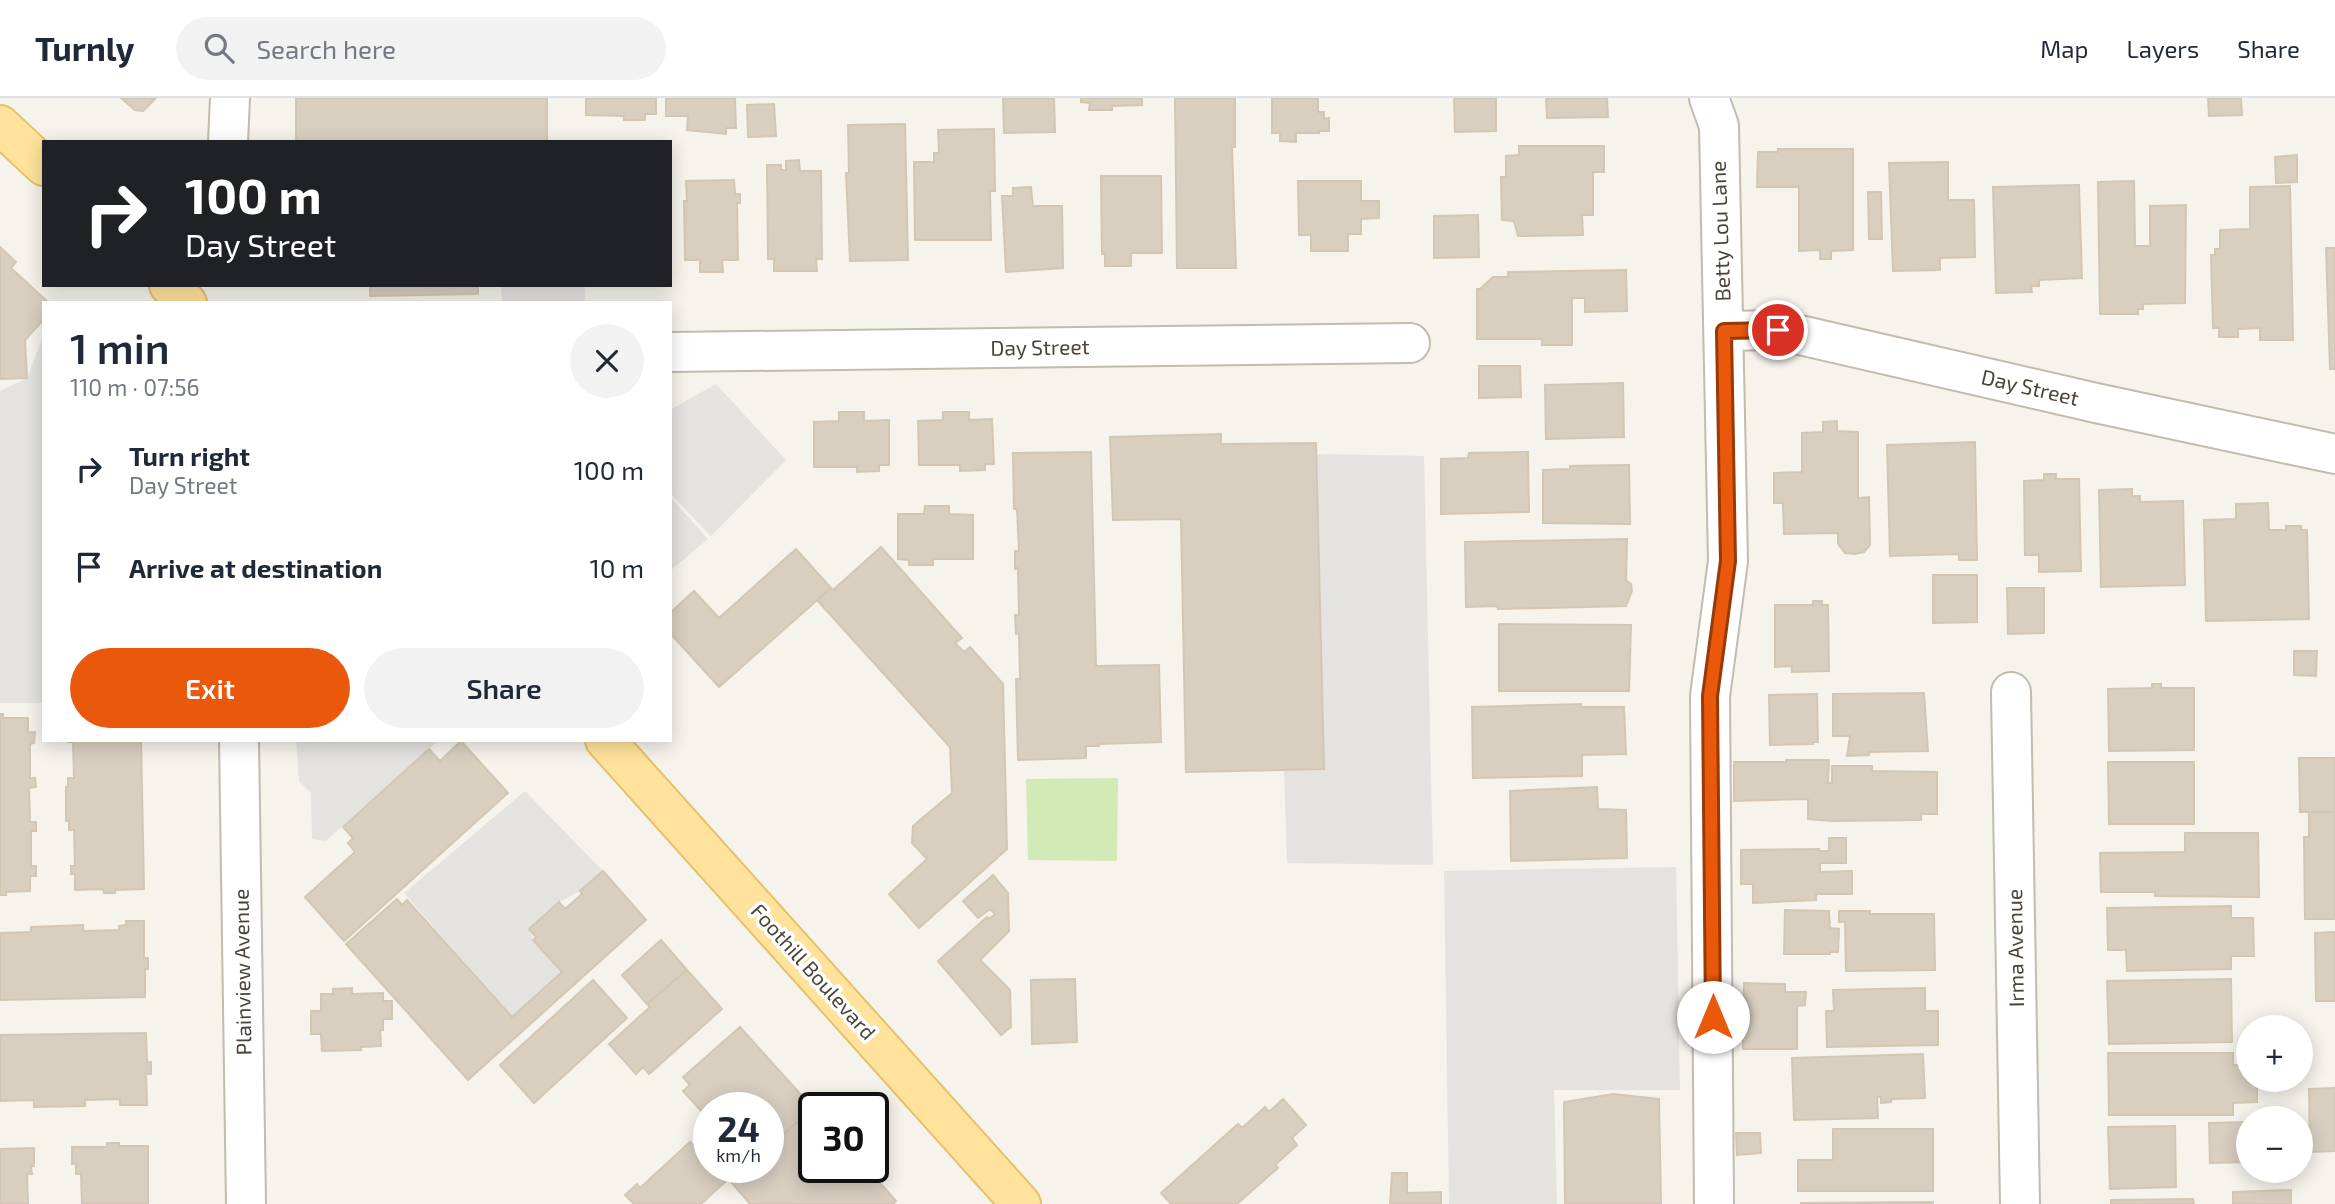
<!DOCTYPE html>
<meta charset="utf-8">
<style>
:root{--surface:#fff;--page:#f2f2f3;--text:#1f2937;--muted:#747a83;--line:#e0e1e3;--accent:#ea580c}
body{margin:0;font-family:"Exo 2",sans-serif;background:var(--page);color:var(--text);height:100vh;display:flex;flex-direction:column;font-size:26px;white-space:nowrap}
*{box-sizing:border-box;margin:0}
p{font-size:23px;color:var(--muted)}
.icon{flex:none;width:38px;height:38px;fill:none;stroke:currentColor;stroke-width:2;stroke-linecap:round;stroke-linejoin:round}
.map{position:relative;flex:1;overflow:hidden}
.details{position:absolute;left:42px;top:203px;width:630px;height:441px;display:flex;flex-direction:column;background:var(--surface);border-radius:0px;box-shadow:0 4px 18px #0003}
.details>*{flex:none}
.banner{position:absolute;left:42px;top:42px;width:630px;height:147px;border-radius:0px;box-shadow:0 4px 18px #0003;background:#202124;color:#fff;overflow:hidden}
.fabs{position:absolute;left:2236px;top:917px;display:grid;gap:14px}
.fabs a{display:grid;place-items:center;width:77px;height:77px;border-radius:50%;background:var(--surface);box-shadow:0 4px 18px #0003;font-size:35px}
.speed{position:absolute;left:693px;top:994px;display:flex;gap:14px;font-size:35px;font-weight:700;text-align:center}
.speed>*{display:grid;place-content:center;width:91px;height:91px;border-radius:50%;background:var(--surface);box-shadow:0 4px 18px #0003;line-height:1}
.speed small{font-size:18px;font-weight:400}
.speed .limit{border:4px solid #111;border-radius:10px;background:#fff;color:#111}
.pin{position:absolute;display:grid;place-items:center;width:60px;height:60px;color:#fff;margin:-30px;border:4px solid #fff;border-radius:50%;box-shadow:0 2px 7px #0007}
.me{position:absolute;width:77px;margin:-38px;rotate:0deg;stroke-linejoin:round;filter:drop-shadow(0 0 5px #0008)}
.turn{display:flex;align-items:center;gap:24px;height:147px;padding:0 28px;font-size:32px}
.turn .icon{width:91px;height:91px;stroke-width:2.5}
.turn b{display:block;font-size:49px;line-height:60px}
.round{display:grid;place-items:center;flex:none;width:74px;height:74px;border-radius:37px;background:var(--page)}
.overview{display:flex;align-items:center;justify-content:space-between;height:119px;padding:0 28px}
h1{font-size:42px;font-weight:600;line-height:52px}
.action{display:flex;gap:14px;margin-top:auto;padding:14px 28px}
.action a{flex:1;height:80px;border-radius:42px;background:var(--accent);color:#fff;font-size:28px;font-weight:600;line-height:80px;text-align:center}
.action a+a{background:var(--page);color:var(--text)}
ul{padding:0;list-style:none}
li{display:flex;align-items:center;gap:21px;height:98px;padding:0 28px}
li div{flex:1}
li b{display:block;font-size:26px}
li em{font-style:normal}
header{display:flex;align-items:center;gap:42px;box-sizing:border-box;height:98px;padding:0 35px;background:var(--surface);border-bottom:2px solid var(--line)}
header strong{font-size:33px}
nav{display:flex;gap:38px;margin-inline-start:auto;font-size:24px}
.search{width:490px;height:63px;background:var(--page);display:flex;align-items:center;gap:18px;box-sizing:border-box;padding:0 24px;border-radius:38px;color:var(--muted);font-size:26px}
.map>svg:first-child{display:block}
.green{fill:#d2eab5}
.parking{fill:#e5e3e0}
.building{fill:#d8cfc1;stroke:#d3c7b4;stroke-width:2}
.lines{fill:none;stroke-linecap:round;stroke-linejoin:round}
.minor-casing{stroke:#c2bbae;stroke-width:42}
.tertiary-casing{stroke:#c2bbae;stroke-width:42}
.primary-casing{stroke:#e6c16a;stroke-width:42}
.minor{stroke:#fff;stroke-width:38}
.tertiary{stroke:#fff;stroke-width:38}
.primary{stroke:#ffe39c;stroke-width:38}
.route-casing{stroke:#983908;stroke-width:18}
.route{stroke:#ea580c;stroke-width:12}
.labels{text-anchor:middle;stroke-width:7;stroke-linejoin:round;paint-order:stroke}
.street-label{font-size:21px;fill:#4b4439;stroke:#fff}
</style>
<header>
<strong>Turnly</strong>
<div class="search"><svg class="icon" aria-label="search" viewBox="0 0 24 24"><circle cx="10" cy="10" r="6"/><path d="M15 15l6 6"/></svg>Search here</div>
<nav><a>Map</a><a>Layers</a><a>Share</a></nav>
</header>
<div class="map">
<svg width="2335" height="1106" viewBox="0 0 2335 1106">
<rect width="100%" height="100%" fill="#f6f3ec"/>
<path class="green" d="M1118 680 1117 763 1028 762 1026 681Z"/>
<path class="parking" d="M501 187H585V205H502Z
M44 236V605H0V293L27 280Z
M716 286 786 362 711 438 670 395V312Z
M1316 356 1424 358 1433 767 1287 765 1284 671Z
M670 399 708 441 670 473Z
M296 642H439L326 743 312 741 311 695 299 683Z
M525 693 603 773 580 793 559 804 529 831 533 842 562 874 512 919 404 795Z
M1676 769 1680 992H1554L1557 1106H1449L1444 773Z"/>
<path class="building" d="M121 0H156L143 13 135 12Z
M296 0H547V44H296Z
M586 0H656V16H645V22H624V18L586 17Z
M666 0H735L736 30H726V36L687 32 688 18H666Z
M1003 0H1054L1055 34 1004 35Z
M1081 0H1142V7L1112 8V12H1089L1090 5 1081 4Z
M1175 0H1235V49H1232L1236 170H1177Z
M1272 0H1318V14H1324V21L1329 20V33H1319V35H1296V44L1280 43V35H1272Z
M1454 0H1496V33L1455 34Z
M1546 0H1607L1608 19 1547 20Z
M2208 0H2241L2242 17 2209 18Z
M774 6 776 38 748 39 747 7Z
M905 26 908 162 850 163 846 75H849L848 27Z
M994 31 995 93H990L991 142H915L914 64H934V55H939L938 32Z
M1519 48H1604V74H1593V117H1582L1583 137 1518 138 1514 123 1502 122 1501 79H1506V58L1519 57Z
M1778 51H1853V152L1831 153V161H1820V152L1799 153V89H1757L1758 54H1778Z
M2297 57V84L2276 85 2275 59Z
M799 62 800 73H821L822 161H816L817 173H774V161H768L767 67H781V72H786V63Z
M1948 64V102H1974L1975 159 1940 160V172L1893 173 1889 65Z
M1101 78H1161L1162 155H1131V168H1105V156H1102Z
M734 82 735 96H740V105H737L738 162H722L723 174H700V162H685L684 103H687L686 83Z
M1298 83H1361V103H1379V120L1361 121V136H1348V153H1311V137H1299Z
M2134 83 2135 148H2150V108L2186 107 2185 205 2143 206V211H2138V216H2100L2098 84Z
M2079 87 2082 180 2039 182V188H2031L2032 194 1996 195 1993 89Z
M2290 88 2293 242H2260V230L2238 231V239H2219V230H2213L2211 157H2215V151H2220V132L2250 131V89Z
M1031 89 1033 108H1062L1063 170 1006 174 1002 98H1013V90Z
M1868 94H1881L1882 141H1869Z
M1478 117 1479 159 1434 160V118Z
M0 149 16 164 11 170 49 205H44V221L25 242 27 280 0 281Z
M2326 150H2335V271H2330Z
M1626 172 1627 213 1585 214V200H1572V247H1542V241H1477V191H1480L1493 179H1508V174Z
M370 187H478V196L370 198Z
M1479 268H1520L1521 299 1479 300Z
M1623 285 1624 339 1546 341 1545 287Z
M839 314H864V323L889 322V367H879V373L857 374V369H814V324L839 323Z
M943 314H969V322L992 321 994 366H985V372L960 373V367H919L918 323 943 322Z
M1837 323V333L1858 334V400L1869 399 1870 447 1864 454 1855 456 1845 455 1838 446V435L1784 436 1783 405H1774V375L1802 374V335L1823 334V324Z
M1221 336V346L1316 345 1324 671 1186 674 1181 421 1113 422 1110 339Z
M1975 344 1977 462H1959V456L1890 458 1887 347Z
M1091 354 1096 568 1159 567 1161 644 1099 646V648H1086V660L1018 662 1016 581H1020L1019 535 1016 536 1015 517H1019L1018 470 1015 471V453H1019L1017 411H1014L1013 355Z
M1528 354 1529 414 1441 416V361L1468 360 1469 355Z
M1629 367 1630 426 1543 425V372L1570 371V368Z
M2044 376H2056V381H2079L2081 473 2039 474V457H2025L2024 383 2044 382Z
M2132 391V398H2140V404L2183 403 2185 487 2101 489 2099 392Z
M2268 405 2269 432H2286V428H2301V432H2307L2309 521 2206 523 2204 422 2236 421V406Z
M925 408H949V416L973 417V461H933V467H909V462L898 461V416H924Z
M1627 441 1626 482 1631 486 1632 493 1626 508 1498 511 1497 508 1466 509 1465 444Z
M881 449 962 540 955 545 964 554 970 549 1003 586 1007 751 919 830 889 796 927 761 912 745 913 728 952 695 950 649 817 502 831 490 833 492Z
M796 451 831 490 719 589 670 535V515L694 493 719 520Z
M1933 477H1977V524L1933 525Z
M2007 490H2044V535L2008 536Z
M1813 503H1822V507H1828L1829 573 1792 574V568L1775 569V507H1813Z
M1499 526 1631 527 1629 593H1499Z
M2294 553H2317L2316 578 2294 577Z
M2152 586H2161V590H2194V652L2109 653 2108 591 2152 590Z
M1924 595 1928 653 1869 654V657L1847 658 1850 638H1833V596Z
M1817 596 1818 644H1813V646L1770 647 1769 597Z
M1581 606V609H1624L1626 656 1582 657V678L1473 680 1472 609Z
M0 616H3V620H28V634H35L34 645 30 646V680H35L36 689 29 690 30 724H36V733H31V768H36V778H30V793L6 794V797H0Z
M67 642H141L144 791 115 792V795H104L103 791 75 792V776H71V768H75L74 732H69V723H66V689H68V680H74L73 644H68Z
M461 643 508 695 344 843 305 799 355 754 348 745 353 740 343 729 429 651 440 663Z
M2299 660H2335V714H2300Z
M1786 662H1829L1828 685H1832V668H1872V673L1937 674V716H1921V722L1832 723 1808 721V701L1734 703V664H1786Z
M2108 664H2194V726H2109Z
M1597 689 1598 711 1626 712 1627 760 1511 763 1510 693Z
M2309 714H2335V821H2305L2304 739H2309Z
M2185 735H2258L2259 799 2155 798V794H2101L2100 755 2185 754Z
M1829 740H1846V765H1820V774L1852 773V796H1816V802L1753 805V786H1741V752L1819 751V753H1829Z
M603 773 646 822 468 982 346 846 397 801 402 807 407 802 512 919 562 874 533 842 536 839 529 831 559 804 565 811 582 796 580 793Z
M993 777 1008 795 1009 833 980 862 1010 892 1011 929 1001 937 938 863 987 819 989 821 995 816 990 811 978 820 963 803Z
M2231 808V820H2253L2254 858H2231V871L2127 873 2126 852H2108L2107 810Z
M1785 812 1829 813 1830 830 1839 831 1838 854H1830V856H1784Z
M1839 813H1870V816H1934L1935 872 1846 873 1845 824H1839Z
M126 823H144V860H148V871H145V899L0 902V835L31 834V829L83 827V833L119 832V828L126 827Z
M2335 834V903H2316L2315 835Z
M661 842 687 872 647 906 622 877Z
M687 872 722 911 649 976 643 969 636 976 609 946 650 909 647 906Z
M1075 881 1077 944 1032 946 1031 882Z
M2231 881 2232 944 2109 946 2107 883Z
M593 882 627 920 534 1005 500 967Z
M1744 885 1785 886V894H1806L1805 907 1797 908V951H1743Z
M352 890V896L383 895V903H392V921H383V932H380L381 948 361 949V952L322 953 321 936H311V913H321V896H333V891Z
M1925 890V913H1938V947L1827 949 1826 913H1834L1833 892Z
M740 929 813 1010 768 1050V1010L710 1009 703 1015 683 993 690 987 683 979Z
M146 935 147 964H151V976H146L147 1007H120V1001L85 1002V1008L34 1009V1002L0 1003V937Z
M2108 955H2233V967H2249V982H2257V1004L2233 1005V1017H2109Z
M1923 956 1925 1000 1891 1001V1004L1881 1005V999H1877L1878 1020 1794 1022 1792 960Z
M2335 990V1053L2310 1054 2309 991Z
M1613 996 1659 1001 1661 1106H1565L1564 1004Z
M1283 1001 1306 1027 1292 1040 1297 1047 1275 1067 1278 1070 1237 1106H1171L1161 1095 1238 1026 1242 1030 1265 1009 1269 1014Z
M813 1010 814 1069H866L896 1103 893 1106H750L732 1085 750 1069H768V1050Z
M2246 1024 2247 1064 2210 1065 2209 1025Z
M2175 1028 2176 1089 2110 1091 2108 1029Z
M1833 1031H1933V1093H1798V1062H1833Z
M1736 1035H1760L1761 1055 1737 1057Z
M690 1044 709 1065V1069H713L726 1083 701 1106H634L625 1097 637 1086 640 1090Z
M107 1045H119V1048H148V1106H82L81 1076H76V1066H72V1049H107Z
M34 1050V1068H31L32 1076H27L28 1106H0V1051Z
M1392 1075H1407V1095L1441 1094V1106H1390Z
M2291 1092V1106H2233V1094Z
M2193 1101 2194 1106H2111V1102Z
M1933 1104V1106L1800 1105Z"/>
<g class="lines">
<defs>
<path id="minor" d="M1709 0 1719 28 1728 463 1710 598 1714 1106
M1724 233 1778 232 2096 305 2335 356
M670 254 1410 245
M2011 594 2020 1106"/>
<path id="tertiary" d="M228 44 230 0
M239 642 246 1106"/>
<path id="primary" d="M0 27 44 68
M169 187 187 205
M605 642 1021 1106"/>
</defs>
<use href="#minor" class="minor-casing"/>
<use href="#tertiary" class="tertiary-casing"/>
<use href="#primary" class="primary-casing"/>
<use href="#minor" class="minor"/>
<use href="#tertiary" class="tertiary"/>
<use href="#primary" class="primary"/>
</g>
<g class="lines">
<defs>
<path id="route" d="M1713 919 1710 598 1728 463 1724 233 1778 232"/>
</defs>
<use href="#route" class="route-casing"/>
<use href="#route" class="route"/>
</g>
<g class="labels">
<g class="street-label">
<text transform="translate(1721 133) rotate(-92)" y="7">Betty Lou Lane</text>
<text transform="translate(1040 250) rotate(-1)" y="7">Day Street</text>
<text transform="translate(2030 290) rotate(13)" y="7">Day Street</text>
<text transform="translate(2016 850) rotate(-91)" y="7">Irma Avenue</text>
<text transform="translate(243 874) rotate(-91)" y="7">Plainview Avenue</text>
<text transform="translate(813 874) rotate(48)" y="7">Foothill Boulevard</text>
</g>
</g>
</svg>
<div class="fabs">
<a>+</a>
<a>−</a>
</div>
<div class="speed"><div>24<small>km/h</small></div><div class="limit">30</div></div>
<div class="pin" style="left:1778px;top:232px;background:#d93025"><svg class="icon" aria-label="arrive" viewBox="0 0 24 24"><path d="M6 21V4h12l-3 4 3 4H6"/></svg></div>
<svg class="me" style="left:1713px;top:919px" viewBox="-20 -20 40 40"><circle r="19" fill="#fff"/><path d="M0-13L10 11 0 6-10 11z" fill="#ea580c"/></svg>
<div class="banner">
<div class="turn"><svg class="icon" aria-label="right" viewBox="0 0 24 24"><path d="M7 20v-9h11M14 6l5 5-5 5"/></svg><div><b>100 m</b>Day Street</div></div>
</div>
<section class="details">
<div class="overview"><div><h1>1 min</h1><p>110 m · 07:56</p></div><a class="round"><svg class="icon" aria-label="close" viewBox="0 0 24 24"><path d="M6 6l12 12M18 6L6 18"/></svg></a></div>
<ul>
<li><svg class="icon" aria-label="right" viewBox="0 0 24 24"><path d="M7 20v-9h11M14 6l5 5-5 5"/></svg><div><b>Turn right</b><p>Day Street</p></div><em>100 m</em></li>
<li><svg class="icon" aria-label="arrive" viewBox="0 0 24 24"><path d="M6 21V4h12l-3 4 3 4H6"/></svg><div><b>Arrive at destination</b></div><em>10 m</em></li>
</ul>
<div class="action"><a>Exit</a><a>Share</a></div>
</section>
</div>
